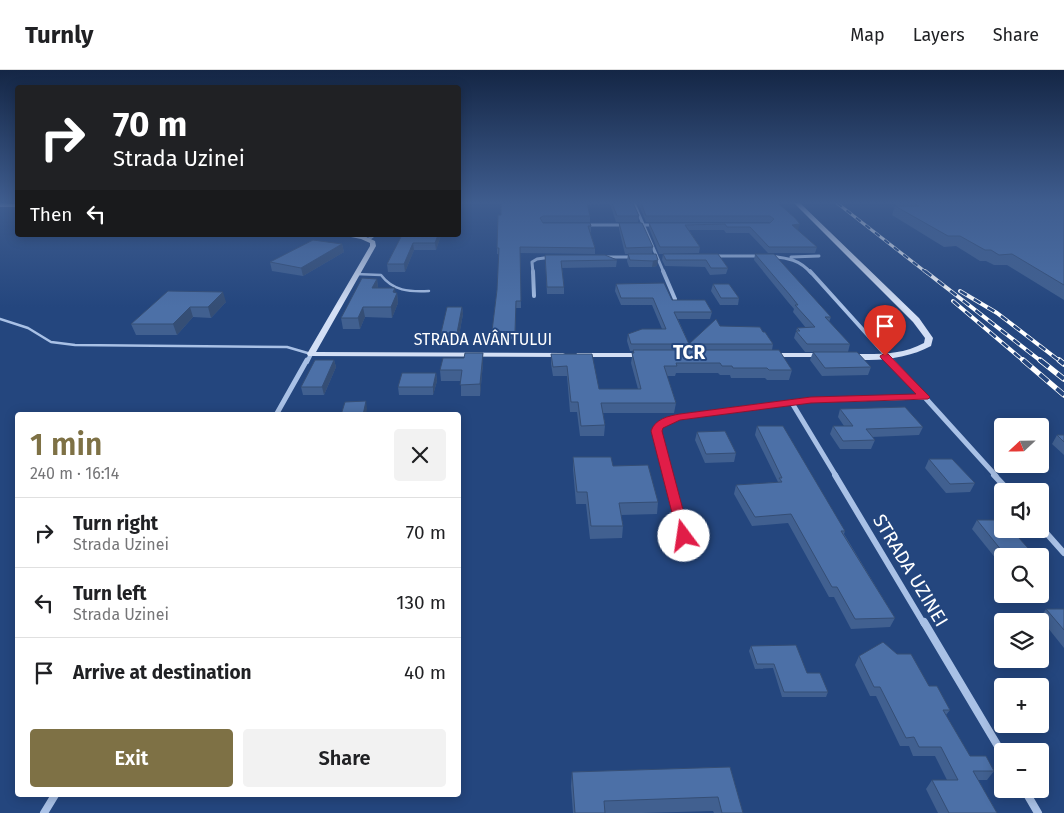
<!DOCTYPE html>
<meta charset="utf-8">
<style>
:root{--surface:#fff;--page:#f2f2f2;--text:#202124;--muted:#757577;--line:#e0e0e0;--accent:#7e7145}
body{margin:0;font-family:"Fira Sans",sans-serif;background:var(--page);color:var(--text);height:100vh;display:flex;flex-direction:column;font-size:19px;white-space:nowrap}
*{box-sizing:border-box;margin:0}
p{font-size:16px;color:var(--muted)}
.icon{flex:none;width:28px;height:28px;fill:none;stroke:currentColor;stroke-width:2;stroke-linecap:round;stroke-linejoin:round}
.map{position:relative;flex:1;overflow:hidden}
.sheet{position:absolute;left:15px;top:342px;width:446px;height:385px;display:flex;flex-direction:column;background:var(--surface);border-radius:5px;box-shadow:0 2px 12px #0003}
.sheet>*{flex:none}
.top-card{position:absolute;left:15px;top:15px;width:446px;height:152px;border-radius:5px;box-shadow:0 2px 12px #0003;background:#202124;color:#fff;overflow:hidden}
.needle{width:32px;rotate:248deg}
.controls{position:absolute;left:994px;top:348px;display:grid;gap:10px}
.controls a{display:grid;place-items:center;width:55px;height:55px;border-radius:5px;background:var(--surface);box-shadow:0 2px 12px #0003;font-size:25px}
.pin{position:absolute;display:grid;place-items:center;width:42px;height:42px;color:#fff;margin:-51px -21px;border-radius:50% 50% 50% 0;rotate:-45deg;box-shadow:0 0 5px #0007}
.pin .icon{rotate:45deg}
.me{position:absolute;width:55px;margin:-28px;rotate:346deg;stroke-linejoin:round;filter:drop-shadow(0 0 4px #0008)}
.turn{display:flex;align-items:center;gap:18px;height:105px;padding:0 15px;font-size:22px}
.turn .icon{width:65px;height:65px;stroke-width:2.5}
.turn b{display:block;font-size:35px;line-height:42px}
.then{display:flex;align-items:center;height:48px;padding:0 15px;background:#0003;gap:10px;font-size:19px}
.round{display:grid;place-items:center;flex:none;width:52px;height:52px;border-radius:5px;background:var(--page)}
.head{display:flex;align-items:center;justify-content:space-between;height:85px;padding:0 15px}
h1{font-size:30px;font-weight:600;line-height:38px;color:var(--accent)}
.action{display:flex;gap:10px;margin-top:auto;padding:10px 15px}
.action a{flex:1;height:58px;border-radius:5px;background:var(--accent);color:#fff;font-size:20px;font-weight:600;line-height:58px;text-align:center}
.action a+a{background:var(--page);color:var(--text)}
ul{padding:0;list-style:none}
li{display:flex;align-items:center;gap:15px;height:70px;padding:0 15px;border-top:1px solid var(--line)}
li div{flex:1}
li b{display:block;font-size:19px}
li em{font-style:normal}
header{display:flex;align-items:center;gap:30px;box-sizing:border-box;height:70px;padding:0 25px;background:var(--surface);border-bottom:1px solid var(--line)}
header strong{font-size:24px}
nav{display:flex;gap:28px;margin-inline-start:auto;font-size:18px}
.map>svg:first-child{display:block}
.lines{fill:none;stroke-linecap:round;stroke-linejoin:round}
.service{stroke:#a9c1e6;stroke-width:2.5}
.minor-far4{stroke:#a9c1e6;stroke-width:3}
.minor-far3{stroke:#a9c1e6;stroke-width:4}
.minor-far2{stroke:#a9c1e6;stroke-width:5}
.minor-far1{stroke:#a9c1e6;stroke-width:6}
.minor{stroke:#a9c1e6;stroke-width:8}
.secondary{fill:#d3dff5;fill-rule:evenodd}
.rail-far2-casing{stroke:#fff;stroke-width:3}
.rail-far1-casing{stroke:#fff;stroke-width:4}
.rail-casing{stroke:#fff;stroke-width:5.5}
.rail-far2{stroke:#24467e;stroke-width:2;stroke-dasharray:6;stroke-linecap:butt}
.rail-far1{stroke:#24467e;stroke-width:2.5;stroke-dasharray:8;stroke-linecap:butt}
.rail{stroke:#24467e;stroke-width:4;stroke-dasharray:11;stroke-linecap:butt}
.wall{fill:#416090}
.shaded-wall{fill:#354e75}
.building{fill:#4c70a7;stroke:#354e75}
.route{fill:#e11d48;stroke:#92132f}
.labels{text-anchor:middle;stroke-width:4;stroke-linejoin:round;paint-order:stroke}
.street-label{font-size:16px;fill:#fff;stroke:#24467e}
.quarter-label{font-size:19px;font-weight:bold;fill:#fff;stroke:#24467e}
.near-street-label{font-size:19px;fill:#fff;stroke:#24467e}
</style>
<header>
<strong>Turnly</strong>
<nav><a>Map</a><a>Layers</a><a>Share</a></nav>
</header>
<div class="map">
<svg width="1064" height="743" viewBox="0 0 1064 743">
<rect width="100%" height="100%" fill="#24467e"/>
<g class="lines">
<path class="service" d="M356 204 381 205C393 221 409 222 429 221
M0 249 28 258 51 272 75 275 287 277 311 284"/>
<path class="minor-far4" d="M634 133 664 203
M584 155H626
M637 155H656
M369 169 374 165
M715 186H761
M770 186C787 188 799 189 811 203
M605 187H634
M791 187 819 186
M533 203 532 192 537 189 551 187"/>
<path class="minor-far3" d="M533 201 534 226
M663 201 675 229
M810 201 892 292
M307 292 311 284"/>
<path class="minor-far2" d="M891 290 996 406
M792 333 836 406
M276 345 307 290
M668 406 657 361 662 352 679 347 811 330 925 327"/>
<path class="minor-far1" d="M668 405 683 466
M835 405 924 554
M994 405 1009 421
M1040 456 1064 483"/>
<path class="minor" d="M924 552 1002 683
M1024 719 1038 743
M44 743 55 725"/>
<path class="secondary" d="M0 133 18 134V137H0Z
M794 133H800L919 248 933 268 931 276C907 289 872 293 845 288V284H848C874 284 900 286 924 273L925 268 913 252Z
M341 165H362L375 171 376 176 316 282 563 283 567 285 563 287 308 286 307 284 370 176V173L361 169Z
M577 283H646L650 285 646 287H580L576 285Z
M767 283H823L827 285 823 287H767Z"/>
<defs>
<path id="rail-far2" d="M837 133 927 203"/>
<path id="rail-far1" d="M925 201 1042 292
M960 221 997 243 1061 292
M953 231 1025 292"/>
<path id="rail" d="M1023 290 1064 325
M1040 290 1064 309
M1059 290 1064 294"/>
</defs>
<use href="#rail-far2" class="rail-far2-casing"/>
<use href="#rail-far1" class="rail-far1-casing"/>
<use href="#rail" class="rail-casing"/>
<use href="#rail-far2" class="rail-far2"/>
<use href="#rail-far1" class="rail-far1"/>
<use href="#rail" class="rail"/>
</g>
<path class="wall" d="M501 133H633L639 146 638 152H616L610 134 587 135 590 146V152H542L543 153 591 156V162H590L595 178V184L520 183 521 238H516L515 269 493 268 492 261 497 220 499 184H497V178L501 145Z
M638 133H778L798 160H797L817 177 815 183H768L749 163H726L724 160H689L700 177 699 183 659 184 649 158V153H770L769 152H646Z
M893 133H1064V230L1007 195H994L986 191H980L956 176 944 177 892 145 895 136H899Z
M619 153 653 177 652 184H625L619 159Z
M402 165H441L436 180H414L405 202H388L387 194Z
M342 174 344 182 303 206 272 201 270 192Z
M628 184H656L657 196 652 197H629L627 191Z
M663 184H718L728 198 726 204 710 205 705 197 665 196 662 190Z
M755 184 831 247 829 252 850 274 848 282H805L794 268 797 258H806L793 242 794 239 788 232 754 190Z
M545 185 617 190 616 197 562 198 564 217V224H547Z
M377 209 378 218 397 223 398 233 392 248 365 247 360 259H343L341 248Z
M616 214 712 242 710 249H678L689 274 688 280 689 274 720 256 763 262 773 274 772 280 792 300 789 310H767L765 308H731L730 305H720L718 303H676L675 306H667L676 333 674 343H603L605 355 604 366H580L577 342H570L567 306H553L551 294V284L599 319H638L631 293 633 281H630L627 271 628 264 662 259 652 235H621L615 221Z
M713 214 739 228 738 235H720L711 221Z
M168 221 226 232 211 248 193 247 177 265H136L131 254Z
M462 237 463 244 458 271H442L441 263Z
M813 282 871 297 868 305 822 306 810 290Z
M483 283V293L480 326H461V311H441L440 300 464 288Z
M334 290 336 297 324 325H303L301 317Z
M436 303 437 311 433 325H399L398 317Z
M840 339 923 357 919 365 872 367 875 370 871 379H840L830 364 833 356H844L838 347Z
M757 356 845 461 844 464 895 548 890 557 851 559 834 527H829L788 453 752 456 734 424 736 415 778 412 755 365Z
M697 362 736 383 734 392 705 393 695 370Z
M1057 365H1064V385L1052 374Z
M573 387 613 396 658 432 657 444 621 445 623 456 622 468 590 469 586 434H576L573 399Z
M929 389 975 413 970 422 946 423 925 398Z
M977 450 1035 486H1002V495H1001L972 459Z
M1046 539H1064V578L1040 548Z
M751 576 807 603 828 622 826 627H782L773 598 755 599 749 581Z
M859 586 929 616 950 640 946 645 970 686 994 701 987 710H978L997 743H938L926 719 932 710H947L935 686H913L909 676H900L876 626H870L855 595Z
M730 697 743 743H714L713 741 642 743H573L571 716 572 702Z"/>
<path class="shaded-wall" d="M800 154 798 160 791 161 792 155Z
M438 165H441L436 180 435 173Z
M413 173 414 180 405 202 404 194Z
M342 174 344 182 303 206 301 198Z
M658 190 657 196 652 197 653 191Z
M377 209 378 218H372Z
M395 218 396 226 397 223 398 233 392 248 391 237 393 222Z
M223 222 226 232 211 248 208 237Z
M190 237 193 247 177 265 173 254Z
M363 237 365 247 360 259 358 248Z
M462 237 463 244 458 271 457 263Z
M483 283V293L480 326V314Z
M334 290 336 297 324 325 322 317Z
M436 303 437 311 433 325V317Z
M366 331 367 339 366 345H363Z"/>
<path class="building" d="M501 133H587L590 146H543L540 148 543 153H590L591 156H588L595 178 520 177 521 231H516L515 262 492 261 497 220 499 178H497L498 145H501Z
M612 133H633L639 146H617Z
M641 133H778L795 148 800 154 792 155 817 177H769L750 157H727L725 154 685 155 700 177H660L649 153H770L774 149 770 146H646Z
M914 133H1064V215L1012 184 999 185 991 180H985L960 166H948L895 136H919Z
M619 153H642L653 177 626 178Z
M402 165H438L435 173H413L404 194H387Z
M313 170 342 174 301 198 270 192Z
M628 184H656L658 190 653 191 630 190Z
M663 184H718L728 198H711L706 190H666Z
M755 184H774L831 247H825L850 274H807L796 261H800L797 258 815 257 795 235H798L790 225Z
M545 185H605L617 190 561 191 564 217H547Z
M362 208 377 209 372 218H395L393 222 397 223 391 237H363L358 248H341Z
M664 213 672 230H705L712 242H674L689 274H631L628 264 642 259H666L653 228H621L616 214Z
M713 214H729L739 228H721Z
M168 221 223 222 208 237H190L173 254H131Z
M447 237H462L457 263H441Z
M716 249 720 256 760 257 763 262H765L773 274H689Z
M633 280H779L792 300H769L767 298H733L732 296H722L720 293H676L677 296H664L676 333H601L605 355 581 356 578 332H571L567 296 553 297 551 284H592L599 319H641L632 283H634Z
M813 282H857L871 297 825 298Z
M465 283H483L480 314 460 315 462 300H440L443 288H464Z
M315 290H334L322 317H301Z
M402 303H436L433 317H398Z
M366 331 363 345H341L345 332Z
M905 337 923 357 866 359 875 370 843 371 833 356H853L840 339Z
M757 356H783L845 461H841L895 548 855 549 837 517H832L791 444 755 447 736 415 782 412 779 408H782Z
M725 361 736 383 706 384 697 362Z
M1057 365H1064V372Z
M573 387H611L613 396 648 395 658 432 619 433 623 456H591L587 422H577Z
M929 389H952L975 413 950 414Z
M977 450H1002V459H1011L1035 486H1006Z
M1046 539H1064V560Z
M883 572 897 584H911L929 616H937L950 640H943L970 686H986L994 701H973L997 743H949L932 710H958L941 677H919L914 667 906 668 880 617H874L859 586Z
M796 575 807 603H820L828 622H784L774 594H757L751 576Z
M730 697 743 743H722L718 727 604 731 605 743H575L572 702Z"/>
<linearGradient id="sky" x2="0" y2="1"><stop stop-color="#142645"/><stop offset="0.56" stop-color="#3f5d8f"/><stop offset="1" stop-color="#3f5d8f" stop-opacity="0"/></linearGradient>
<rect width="1064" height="237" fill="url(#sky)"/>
<path class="route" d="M885 283 888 284 928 325 930 327 928 329 811 333 680 350 663 358 662 361 690 466 688 470H679L651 361C655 349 668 346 680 344L811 327 916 324 881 288 880 286Z"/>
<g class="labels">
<g class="street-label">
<text x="483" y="275">STRADA AVÂNTULUI</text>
</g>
<g class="quarter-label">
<text x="689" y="289">TCR</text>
</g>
<g class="near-street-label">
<text transform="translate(911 500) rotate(59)" y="7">STRADA UZINEI</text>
</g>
</g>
</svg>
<div class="controls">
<a><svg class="needle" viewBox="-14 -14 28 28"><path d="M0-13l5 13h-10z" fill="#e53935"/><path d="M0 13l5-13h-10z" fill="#757577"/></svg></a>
<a><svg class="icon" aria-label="sound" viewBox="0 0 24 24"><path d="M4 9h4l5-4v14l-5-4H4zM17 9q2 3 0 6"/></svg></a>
<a><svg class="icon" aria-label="search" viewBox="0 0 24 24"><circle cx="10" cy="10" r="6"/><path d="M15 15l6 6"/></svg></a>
<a><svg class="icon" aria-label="layers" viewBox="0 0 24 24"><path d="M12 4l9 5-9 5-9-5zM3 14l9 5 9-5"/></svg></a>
<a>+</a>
<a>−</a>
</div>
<div class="pin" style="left:885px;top:286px;background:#d93025"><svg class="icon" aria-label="arrive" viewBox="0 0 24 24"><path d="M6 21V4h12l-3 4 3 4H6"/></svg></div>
<svg class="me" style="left:684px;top:466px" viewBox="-20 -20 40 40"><circle r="19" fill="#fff"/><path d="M0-13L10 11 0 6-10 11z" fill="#e11d48"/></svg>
<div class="top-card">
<div class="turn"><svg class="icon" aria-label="right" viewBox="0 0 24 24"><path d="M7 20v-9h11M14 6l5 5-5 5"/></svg><div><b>70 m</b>Strada Uzinei</div></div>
<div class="then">Then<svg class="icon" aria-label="left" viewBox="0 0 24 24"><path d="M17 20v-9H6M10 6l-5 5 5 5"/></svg></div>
</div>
<section class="sheet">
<div class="head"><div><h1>1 min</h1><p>240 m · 16:14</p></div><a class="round"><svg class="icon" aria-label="close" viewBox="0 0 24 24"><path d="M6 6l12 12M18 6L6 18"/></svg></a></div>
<ul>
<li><svg class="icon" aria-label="right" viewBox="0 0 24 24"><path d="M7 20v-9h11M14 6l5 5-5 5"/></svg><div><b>Turn right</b><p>Strada Uzinei</p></div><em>70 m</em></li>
<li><svg class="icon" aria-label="left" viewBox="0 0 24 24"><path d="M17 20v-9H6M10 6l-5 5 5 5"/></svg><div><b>Turn left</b><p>Strada Uzinei</p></div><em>130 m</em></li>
<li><svg class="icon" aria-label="arrive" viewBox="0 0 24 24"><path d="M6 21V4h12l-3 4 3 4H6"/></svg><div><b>Arrive at destination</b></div><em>40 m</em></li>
</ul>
<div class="action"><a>Exit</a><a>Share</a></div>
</section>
</div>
